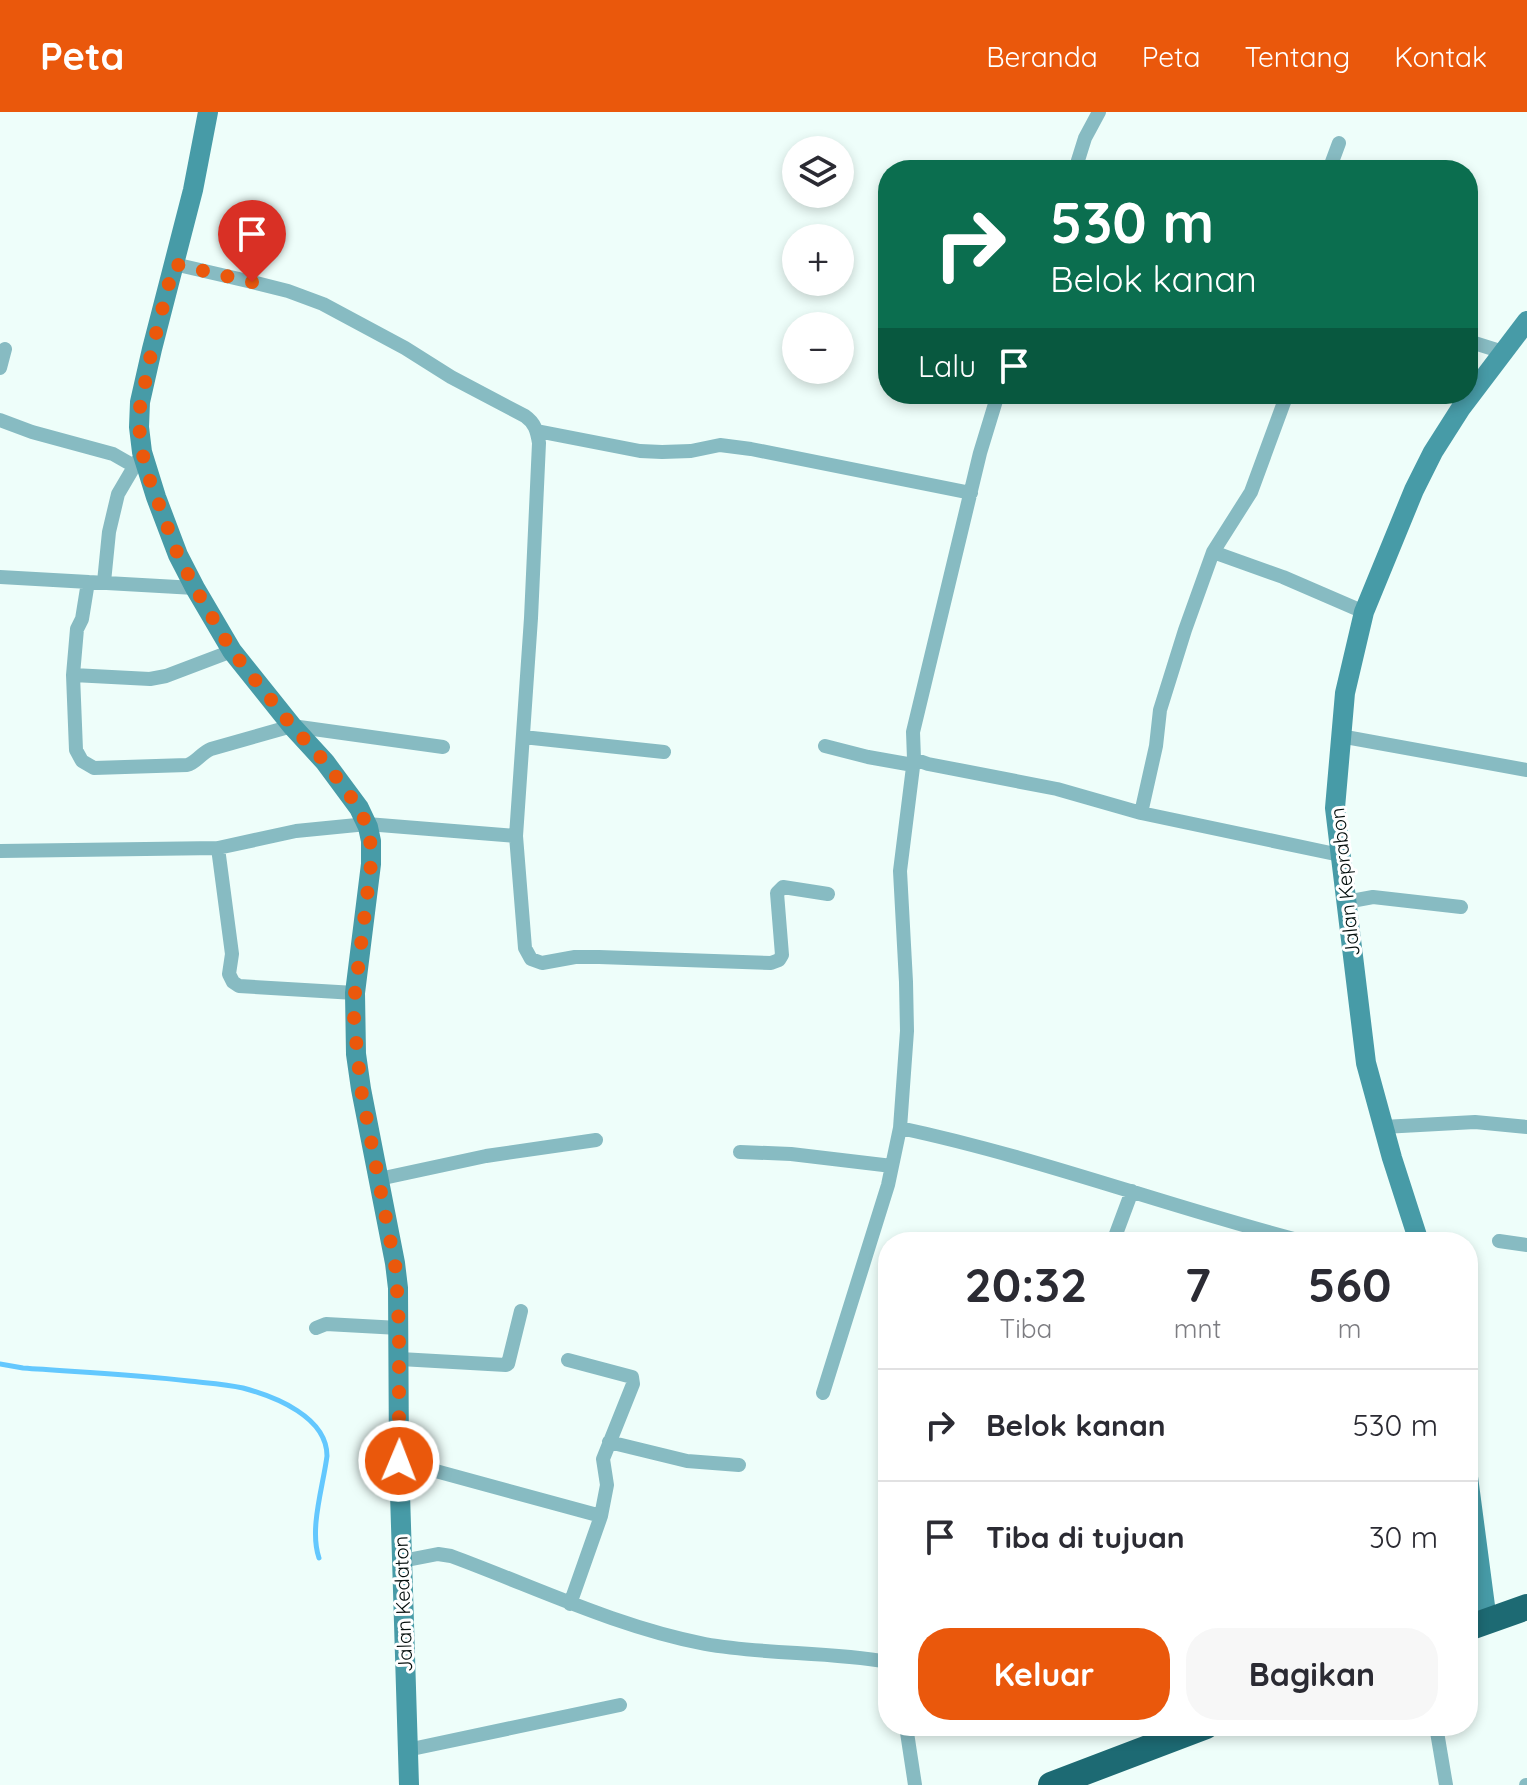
<!DOCTYPE html>
<html lang="id">
<meta charset="utf-8">
<style>
:root{--surface:#fff;--page:#f7f7f7;--text:#2b2b33;--muted:#7c7c81;--line:#e1e1e2;--accent:#ea580c}
body{margin:0;font-family:Quicksand,sans-serif;background:var(--page);color:var(--text);height:100vh;display:flex;flex-direction:column;font-size:30px;white-space:nowrap}
*{box-sizing:border-box;margin:0}
p{font-size:26px;color:var(--muted)}
.icon{flex:none;width:44px;height:44px;fill:none;stroke:currentColor;stroke-width:2;stroke-linecap:round;stroke-linejoin:round}
.map{position:relative;flex:1;overflow:hidden}
.side{position:absolute;left:878px;top:1120px;width:600px;height:504px;display:flex;flex-direction:column;background:var(--surface);border-radius:32px;box-shadow:0 4px 12px #0003}
.side>*{flex:none}
.top-card{position:absolute;left:878px;top:48px;width:600px;height:244px;border-radius:32px;box-shadow:0 4px 12px #0003;background:#0b6e4f;color:#fff;overflow:hidden}
.tools{position:absolute;left:782px;top:24px;display:grid;gap:16px}
.tools a{display:grid;place-items:center;width:72px;height:72px;border-radius:50%;background:var(--surface);box-shadow:0 4px 12px #0003;font-size:40px}
.pin{position:absolute;display:grid;place-items:center;width:68px;height:68px;color:#fff;margin:-82px -34px;border-radius:50% 50% 50% 0;rotate:-45deg;box-shadow:0 0 8px #0007}
.pin .icon{rotate:45deg}
.me{position:absolute;width:88px;margin:-44px;rotate:1deg;stroke-linejoin:round;filter:drop-shadow(0 0 6px #0008)}
.turn{display:flex;align-items:center;gap:28px;height:168px;padding:0 40px;font-size:36px}
.turn .icon{width:104px;height:104px;stroke-width:2.5}
.turn b{display:block;font-size:56px;line-height:68px}
.then{display:flex;align-items:center;height:76px;padding:0 40px;background:#0003;gap:16px;font-size:30px}
.eta{display:flex;justify-content:space-evenly;align-items:center;height:136px;text-align:center}
.eta b{font-size:48px;font-weight:700;line-height:56px}
.button{display:flex;gap:16px;margin-top:auto;padding:16px 40px}
.button a{flex:1;height:92px;border-radius:32px;background:var(--accent);color:#fff;font-size:32px;font-weight:700;line-height:92px;text-align:center}
.button a+a{background:var(--page);color:var(--text)}
ul{padding:0;list-style:none}
li{display:flex;align-items:center;gap:24px;height:112px;padding:0 40px;border-top:2px solid var(--line)}
li div{flex:1}
li b{display:block;font-size:30px}
li em{font-style:normal}
header{display:flex;align-items:center;gap:48px;box-sizing:border-box;height:112px;padding:0 40px;background:var(--accent);color:#fff}
header strong{font-size:38px}
nav{display:flex;gap:44px;margin-inline-start:auto;font-size:28px}
.map>svg:first-child{display:block}
.lines{fill:none;stroke-linecap:round;stroke-linejoin:round}
.stream{stroke:#63c8fe;stroke-width:5}
.street{stroke:#87bbc2;stroke-width:14}
.secondary{stroke:#479ba7;stroke-width:20}
.highway{stroke:#1d6a73;stroke-width:26}
.route{stroke:#ea580c;stroke-width:14;stroke-dasharray:0 25.2}
.labels{text-anchor:middle;stroke-width:6;stroke-linejoin:round;paint-order:stroke}
.street-label{font-size:20px;fill:#030e0c;stroke:#fff}
</style>
<header>
<strong>Peta</strong>
<nav><a>Beranda</a><a>Peta</a><a>Tentang</a><a>Kontak</a></nav>
</header>
<div class="map">
<svg width="1527" height="1673" viewBox="0 0 1527 1673">
<rect width="100%" height="100%" fill="#eefefa"/>
<g class="lines">
<path class="stream" d="M0 1252 23 1256C78 1260 134 1262 189 1269 207 1271 226 1272 243 1276 276 1285 327 1305 327 1344 323 1375 309 1417 319 1446"/>
<path class="street" d="M1075 58 1085 26 1099 0
M1329 58 1339 31
M174 152 252 170 288 179 323 192 405 236 451 265 525 304C535 311 537 319 539 331L531 506 516 724
M1468 229 1503 240
M0 256 5 237
M0 308 32 320 113 342 134 354
M537 319 640 339 662 340 691 339 720 333 751 337 971 381
M1213 440 1283 465 1364 500
M0 465 195 476
M88 470 82 507 77 517 73 563 76 638 82 649 94 656 187 653C196 651 201 641 211 637L292 614 443 635
M104 470 109 420 118 382 138 348
M73 563 150 567 166 564 232 539
M1340 624 1527 658
M523 625 664 640
M825 634 868 645 913 653
M914 647 913 620 980 341 998 282
M1141 701 1156 634 1160 598 1185 518 1213 440 1251 380 1287 282
M218 736 232 842 229 862 233 870 239 874 355 881
M0 739 218 736 296 719 367 712 516 724 525 836 531 847 542 851 575 845H599L771 851 779 848 782 843 777 781 783 775 828 782
M1346 790 1373 785 1461 795
M1383 1015 1475 1010 1527 1015
M740 1040 791 1042 892 1054
M379 1067 486 1044 596 1028
M1499 1129 1527 1133
M1113 1130 1132 1079
M1305 1130C1169 1095 1037 1045 900 1016L907 919 906 870 900 759 914 647 928 652 1057 677 1141 701 1340 743
M316 1216 326 1212 399 1216
M400 1247 506 1253 508 1252 521 1199
M568 1248 632 1265 633 1272 603 1347 607 1373 601 1404 570 1492
M823 1281 888 1073 900 1016
M609 1330 687 1349 739 1353
M399 1349 601 1404
M402 1449 438 1442 451 1444C535 1475 617 1515 705 1532 766 1543 828 1539 888 1550
M906 1614 915 1673
M1436 1614 1446 1673
M407 1638 620 1593
M1526 1673H1527"/>
<path class="secondary" d="M208 0 193 78 152 237 140 290 139 315 142 340 156 385 178 443 195 476 232 539 292 614 325 650 359 696 368 715 371 729V752L355 881 356 942 361 977 395 1151 398 1176 399 1349 409 1673
M1419 1130 1392 1046 1366 951 1335 696 1345 581 1364 500 1414 378 1433 340 1461 296 1527 209
M1468 1365 1487 1509"/>
<path class="highway" d="M1468 1516 1527 1495
M1051 1673 1206 1614"/>
</g>
<g class="lines">
<path class="route" d="M252 170 174 152 152 237 138 305 142 340 149 366 178 443 195 476 232 539 292 614 325 650 359 696 370 721 371 752 355 881 354 908 361 977 396 1158 399 1216V1349"/>
</g>
<g class="labels">
<g class="street-label">
<text transform="translate(1345 770) rotate(-96)" y="7">Jalan Keprabon</text>
<text transform="translate(403 1492) rotate(-92)" y="7">Jalan Kedaton</text>
</g>
</g>
</svg>
<div class="tools">
<a><svg class="icon" aria-label="layers" viewBox="0 0 24 24"><path d="M12 4l9 5-9 5-9-5zM3 14l9 5 9-5"/></svg></a>
<a>+</a>
<a>−</a>
</div>
<div class="pin" style="left:252px;top:170px;background:#d93025"><svg class="icon" aria-label="arrive" viewBox="0 0 24 24"><path d="M6 21V4h12l-3 4 3 4H6"/></svg></div>
<svg class="me" style="left:399px;top:1349px" viewBox="-20 -20 40 40"><circle r="17" fill="#ea580c" stroke="#fff" stroke-width="3"/><path d="M0-11L8 9 0 5-8 9z" fill="#fff"/></svg>
<div class="top-card">
<div class="turn"><svg class="icon" aria-label="right" viewBox="0 0 24 24"><path d="M7 20v-9h11M14 6l5 5-5 5"/></svg><div><b>530 m</b>Belok kanan</div></div>
<div class="then">Lalu<svg class="icon" aria-label="arrive" viewBox="0 0 24 24"><path d="M6 21V4h12l-3 4 3 4H6"/></svg></div>
</div>
<section class="side">
<div class="eta">
<div><b>20:32</b><p>Tiba</p></div>
<div><b>7</b><p>mnt</p></div>
<div><b>560</b><p>m</p></div>
</div>
<ul>
<li><svg class="icon" aria-label="right" viewBox="0 0 24 24"><path d="M7 20v-9h11M14 6l5 5-5 5"/></svg><div><b>Belok kanan</b></div><em>530 m</em></li>
<li><svg class="icon" aria-label="arrive" viewBox="0 0 24 24"><path d="M6 21V4h12l-3 4 3 4H6"/></svg><div><b>Tiba di tujuan</b></div><em>30 m</em></li>
</ul>
<div class="button"><a>Keluar</a><a>Bagikan</a></div>
</section>
</div>
